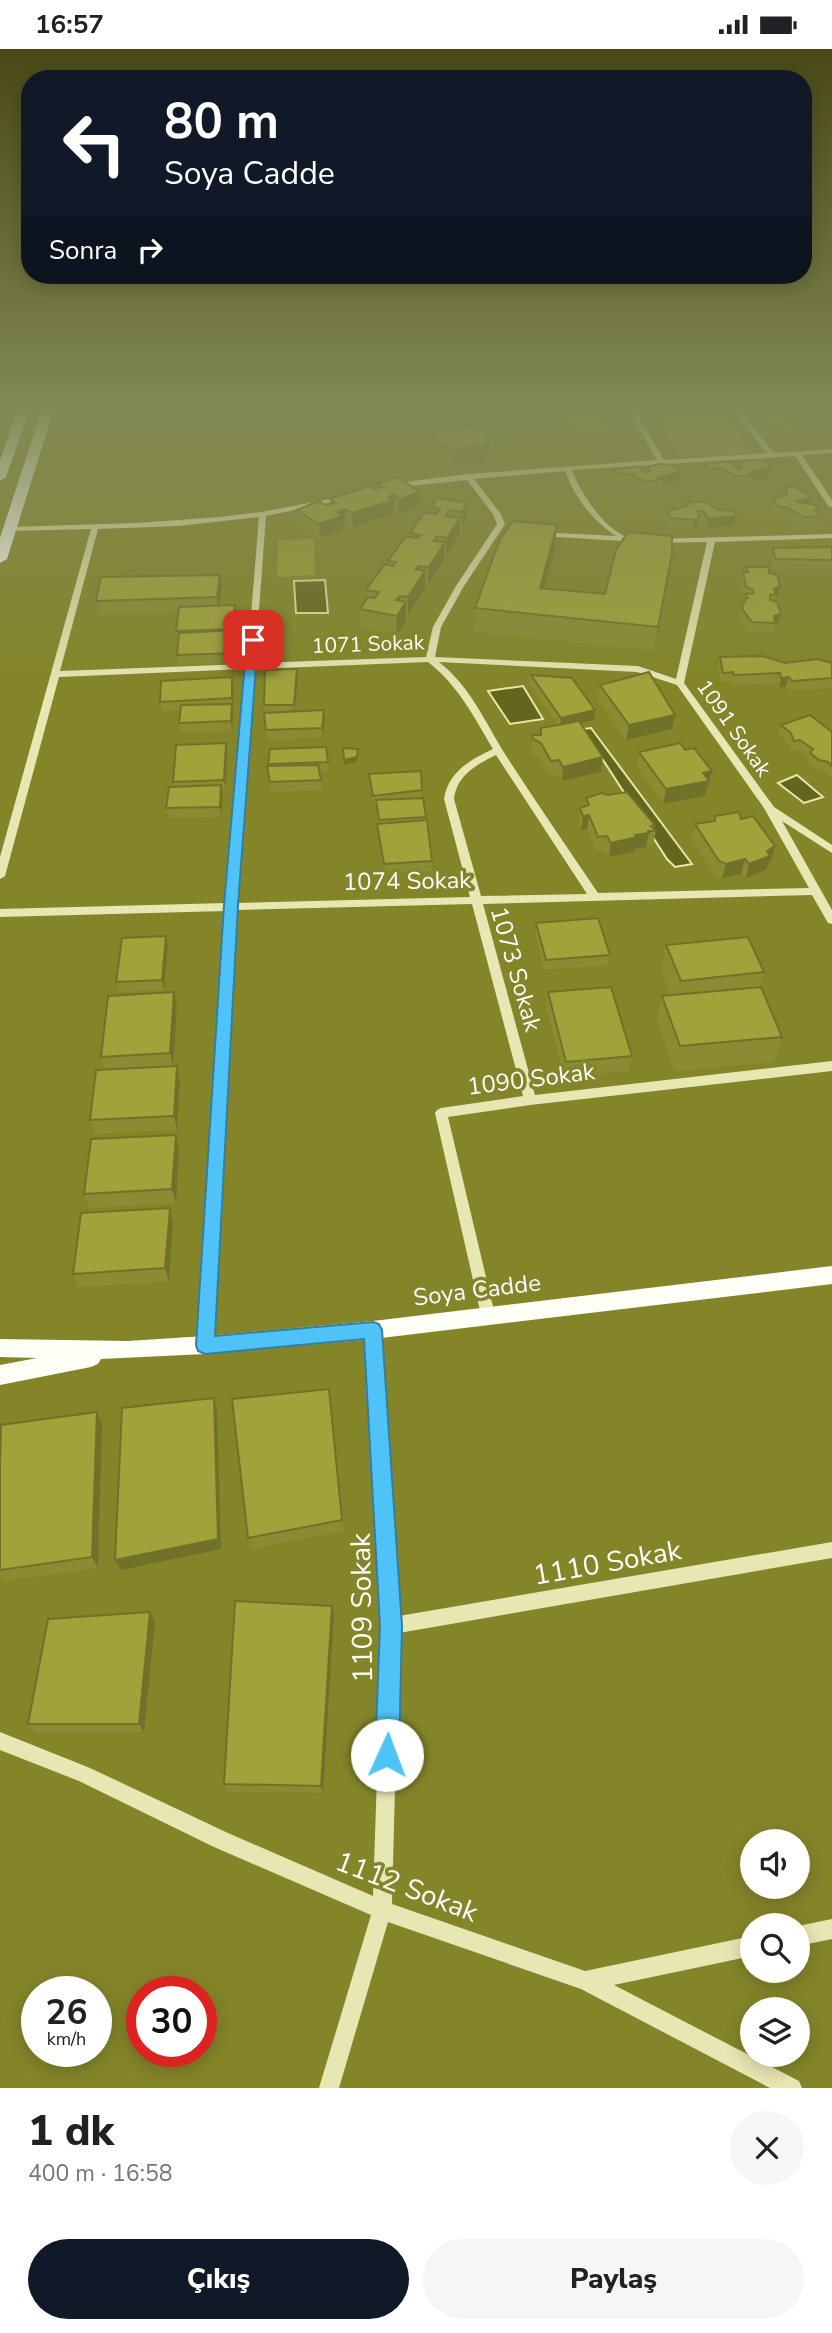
<!DOCTYPE html>
<html lang="tr">
<meta charset="utf-8">
<style>
:root{--surface:#fff;--page:#f6f6f6;--text:#202124;--muted:#757577;--accent:#111827}
body{margin:0;font-family:"Nunito Sans",sans-serif;background:var(--page);color:var(--text);height:100vh;display:flex;flex-direction:column;font-size:26px;white-space:nowrap}
*{box-sizing:border-box;margin:0}
p{font-size:23px;color:var(--muted)}
.icon{flex:none;width:38px;height:38px;fill:none;stroke:currentColor;stroke-width:2;stroke-linecap:round;stroke-linejoin:round}
.map{position:relative;height:2039px;overflow:hidden}
.side{display:flex;flex-direction:column;background:var(--surface);flex:1}
.side>*{flex:none}
.guide{position:absolute;left:21px;top:21px;width:791px;height:214px;border-radius:28px;box-shadow:0 4px 18px #0003;background:#111827;color:#fff;overflow:hidden}
.tools{position:absolute;left:740px;top:1780px;display:grid;gap:14px}
.tools a{display:grid;place-items:center;width:70px;height:70px;border-radius:50%;background:var(--surface);box-shadow:0 4px 18px #0003;font-size:35px}
.speed{position:absolute;left:21px;top:1927px;display:flex;gap:14px;font-size:35px;font-weight:700;text-align:center}
.speed>*{display:grid;place-content:center;width:91px;height:91px;border-radius:50%;background:var(--surface);box-shadow:0 4px 18px #0003;line-height:1}
.speed small{font-size:18px;font-weight:400}
.speed .limit{border:10px solid #d22;background:#fff;color:#111}
.pin{position:absolute;display:grid;place-items:center;width:60px;height:60px;color:#fff;margin:-30px;border-radius:14px;box-shadow:0 4px 10px #0006}
.me{position:absolute;width:77px;margin:-38px;rotate:2deg;stroke-linejoin:round;filter:drop-shadow(0 0 5px #0008)}
.turn{display:flex;align-items:center;gap:24px;height:147px;padding:0 28px;font-size:32px}
.turn .icon{width:91px;height:91px;stroke-width:2.5}
.turn b{display:block;font-size:49px;line-height:60px}
.then{display:flex;align-items:center;height:66px;padding:0 28px;background:#0003;gap:14px;font-size:26px}
.round{display:grid;place-items:center;flex:none;width:74px;height:74px;border-radius:37px;background:var(--page)}
.head{display:flex;align-items:center;justify-content:space-between;height:119px;padding:0 28px}
h1{font-size:42px;font-weight:800;line-height:52px}
.primary-button{display:flex;gap:14px;margin-top:auto;padding:14px 28px}
.primary-button a{flex:1;height:80px;border-radius:42px;background:var(--accent);color:#fff;font-size:28px;font-weight:800;line-height:80px;text-align:center}
.primary-button a+a{background:var(--page);color:var(--text)}
.status{display:flex;justify-content:space-between;align-items:center;height:49px;padding:0 35px;background:var(--surface);direction:ltr}
.status svg{height:19px;fill:currentColor}
.map>svg:first-child{display:block}
.green{fill:#9d9c34}
.water{fill:#65661d;stroke:#e8e7a9;stroke-width:2}
.lines{fill:none;stroke-linecap:round;stroke-linejoin:round}
.minor{fill:#e7e7b4;fill-rule:evenodd}
.major{fill:#fdfef6;fill-rule:evenodd}
.highway{fill:#fff;fill-rule:evenodd}
.wall{fill:#8a8b32}
.shaded-wall{fill:#717129}
.building{fill:#a1a23a;stroke:#717129;stroke-width:2}
.route{fill:#4fc3f7;stroke:#337fa1;stroke-width:2}
.labels{text-anchor:middle;stroke-width:7;stroke-linejoin:round;paint-order:stroke}
.far-street-label{font-size:21px;fill:#fff;stroke:#848529}
.street-label{font-size:24px;fill:#fff;stroke:#848529}
.near-street-label{font-size:28px;fill:#fff;stroke:#848529}
</style>
<div class="status"><b>16:57</b><svg viewBox="0 0 49 12"><path d="M0 12V9h3v3zM5 12V6h3v6zM10 12V3h3v9zM15 12V0h3v12zM26 1h20v11H26zM47 4h2v5h-2z"/></svg></div>
<div class="map">
<svg width="832" height="2039" viewBox="0 0 832 2039">
<rect width="100%" height="100%" fill="#848529"/>
<path class="green" d="M649 357H719L753 404 680 408Z
M314 490 315 526 277 528 278 491Z"/>
<path class="water" d="M325 531 328 564H296L294 532Z
M523 637 543 670 510 675 488 642Z
M591 679 692 815 675 818 667 810 583 680Z
M797 726 823 748 804 754 778 734Z"/>
<g class="lines">
<path class="minor" d="M626 357H632L664 411 767 404 730 357H736L774 404 832 400V404L802 406 832 451V458H829L795 407 572 421C580 443 604 480 627 488 633 490 638 488 643 491L639 493 542 487H539V483L616 487C592 471 575 449 565 422L474 430 501 465 505 475 464 537 441 578 435 608 638 617 676 630 707 493 657 494 653 492 654 490 832 485V489L715 493 684 634 774 758 832 796V804L782 772 832 861V875L828 874 812 846 483 855 535 1046 832 1012V1022L530 1056 448 1068 495 1266 493 1270 488 1272 483 1270 481 1266 435 1064 437 1061 441 1059 523 1047 472 855 236 861 212 1296 210 1301 205 1303 200 1301 198 1296 225 862 0 868V860L226 854 246 620 59 628 5 827 0 830V808L91 480 10 482 6 480 10 478 136 474 220 468 261 463 346 447 347 449 343 451 266 467 255 614 426 608 433 578 456 537 497 475 493 465 467 431 392 439 388 437 389 435 468 425 657 411ZM259 468 247 615 60 622 98 480 178 477ZM428 613C458 636 474 668 493 700 470 711 448 723 444 750L470 848 237 854 255 620ZM439 613 637 623 677 636 764 759 809 839 598 844C567 798 535 752 505 705 485 673 470 637 439 613ZM496 706 587 845 481 847 454 750C457 726 476 716 496 706Z
M373 1275 378 1276 380 1281 399 1567 832 1493V1509L399 1584 392 1855 585 1922 752 1887V1907L614 1936 799 2032 802 2039H770L581 1940 388 1873 339 2039H319L371 1866 214 1798 79 1732 0 1701V1683L90 1719 228 1784 373 1847 382 1577 366 1281 368 1276Z
M832 1870V1890L798 1897V1877Z"/>
<path class="major" d="M832 1217V1235L373 1290 205 1305 101 1310 98 1315 91 1318 0 1336V1316L37 1309 0 1308V1290L128 1292 205 1287 373 1272Z"/>
<path class="highway" d="M19 357H31L6 428 0 432V411Z
M43 357H55L7 510 0 514V489Z"/>
</g>
<path class="wall" d="M814 357 832 359V390L812 366Z
M763 361 800 385 798 393 786 394 774 388 766 389 757 377 758 368H761Z
M563 366 612 382 611 390 569 391 563 375Z
M434 385 489 390 488 406 481 414 454 417 439 412 434 409Z
M740 414 769 428 753 432 752 435 748 434V436H732L722 429 706 428 704 424 705 415 737 419H739Z
M648 418 679 423 678 432 662 436 661 439H657V441H642L631 434 614 433 613 430 614 421 645 424H648Z
M377 435 420 456 399 464 394 459H392V465L353 478 345 474 343 475V480L320 489 298 474 297 461 330 455V450L375 440H377Z
M786 438 810 450 808 455 819 460 818 464 820 467 818 476 802 477 786 468 776 466 771 459 773 450 784 446Z
M690 453 736 467 734 476 707 479 702 471H698L697 477 693 480 670 479 666 471 667 462 685 458 686 454 690 455Z
M467 454 466 471 462 480H460L459 486 446 506H444V511L428 535H425V539L408 566 406 565V571L397 585 360 578V560L367 550 366 541 388 516V512L410 488V484L431 465V458Z
M557 476 555 499 544 539 605 545 668 528 654 602 474 583 475 559Z
M832 498V521L773 520 771 508 773 499Z
M746 518 769 524 778 547H776L775 553 781 565 778 574 775 575 773 584 750 583 741 571 740 563 742 554 743 553 744 548 741 532 743 523H745Z
M222 539 219 557 236 566V581H238L239 591 238 614 178 616 177 606 178 591 176 582 178 563 99 566 96 552Z
M720 608 785 614H832V639L790 642 786 637 779 639 778 634 732 636 731 633H721L718 618Z
M297 620 298 630 295 662 325 671 323 689 267 691 264 664 265 663 264 656Z
M531 626 594 671 580 674 601 723 562 732 557 726H549L539 708 531 704 532 686H540L541 679 558 676 530 636Z
M232 628 234 638 232 682 181 684 179 674 181 661 162 662 160 653Z
M600 636 675 666 672 680 626 691 598 651Z
M781 676 832 683V727L830 728 825 723 816 721 807 714 808 709 798 701 791 702 788 694 778 685Z
M685 701 712 722 705 747 663 755 637 718 639 703Z
M227 704 226 741H222L221 768 168 770 166 759 173 738V733Z
M328 713 329 723H319L322 741 271 743 267 717H268V715Z
M421 722V749L426 768 432 812V822L384 826 378 785V775L376 757H374L369 735V725Z
M586 749 655 776 654 780 656 782 653 796H647L646 798 635 800 634 803 609 808 605 802H596L587 780 581 781 579 774 580 759 585 758Z
M715 767 741 770 771 812 769 813 766 821 746 829 741 825 722 829 715 827 692 790 695 775 714 772Z
M536 874 610 906 608 916 544 921 535 884Z
M666 896 764 923 759 938 782 988 774 1013 674 1022 657 971 662 947 671 946 661 921Z
M168 897 164 941 119 943 116 933Z
M548 943 632 1007 629 1022 564 1028 546 958Z
M177 957 173 1017H177L180 1031 177 1081 95 1085 90 1071 105 1021 101 1008Z
M176 1086 179 1100 176 1154 89 1159 84 1145Z
M170 1159 173 1173 169 1233 78 1238 73 1225Z
M329 1340 344 1482 251 1500 248 1489Z
M102 1375 98 1519 4 1532 0 1526V1418Z
M334 1566 323 1744 228 1743 224 1735Z
M155 1573 144 1683H35L28 1675Z"/>
<path class="shaded-wall" d="M489 390 488 406 481 414 454 417 455 400Z
M771 419 769 428 753 432 754 426 752 423Z
M679 423 678 432 662 436 663 430 661 428Z
M420 443V456L399 464V451Z
M394 445V459H392V465L353 478 352 464Z
M810 450 807 459 794 452Z
M467 454 466 471 462 480V463Z
M345 460V474L343 475V480L320 489 319 475 337 463Z
M736 467 734 476 707 479 709 470Z
M699 468 697 477 693 480 695 471Z
M460 469 459 486 446 506 447 489Z
M557 476 555 499 538 562 540 539Z
M445 493 444 511 428 535 429 518Z
M672 505 668 528 654 602 658 578Z
M419 517V532L425 522V539L408 566V548L416 520Z
M220 526 222 539 218 561 217 548Z
M780 537 778 547H776L774 540Z
M400 547V563L406 553V571L397 585 396 551Z
M235 556 236 566 235 589 234 580Z
M781 565 778 574 775 575 774 567Z
M238 581 239 591 238 614 237 604Z
M297 620 298 630 294 666V656Z
M232 628 234 638 233 659 232 649Z
M789 628 786 637 779 639 781 629Z
M232 655 233 665 232 682 231 672Z
M324 661 325 671 323 689 322 679Z
M595 661 594 671 560 679 561 669Z
M675 666 672 680 626 691 629 676Z
M226 694 227 704 226 741 224 731Z
M358 700 357 713 344 716V711Z
M603 708 601 723 562 732 563 718Z
M712 722 705 747 663 755 666 740 703 724Z
M221 736 223 746 221 768 220 758Z
M589 766 587 780 581 781 583 767Z
M649 784 646 798 635 800 634 803 609 808 611 794 635 786Z
M775 797 771 812 769 813 766 821 746 829 749 815Z
M745 810 741 825 722 829 726 815Z
M166 887 168 897 164 941 162 931Z
M174 943 177 957 173 1018 170 1004Z
M177 1017 180 1031 177 1081 174 1067Z
M176 1086 179 1100 176 1154 172 1140Z
M170 1159 173 1173 169 1233 165 1219Z
M214 1349 217 1361 221 1500 121 1521 115 1511Z
M97 1363 102 1375 98 1519 92 1508Z
M332 1557 334 1566 323 1744 321 1737Z
M150 1563 155 1573 144 1683 139 1675Z"/>
<path class="building" d="M814 357H826L832 359V380Z
M780 360 800 385H788L776 380H768L758 368H764L761 365H766L763 361Z
M604 365 612 382 570 383 563 366Z
M470 377 484 382 489 390 481 397 455 400 439 396 434 393V385L444 379Z
M751 411 766 412 771 419 752 423 754 426 749 425 750 427H734L724 420 707 419 705 415 730 412 737 419H742L740 414Z
M659 415 674 416 679 423 661 428 663 430 657 429 658 432H643L632 425 615 424 614 421 638 417 645 424 650 423 648 418Z
M398 428 420 443 399 451 394 445 388 448 392 452 352 464 345 460 337 463 342 467 319 475 297 461 319 452 325 456 335 454 330 450 369 437 375 440 382 438 377 435Z
M786 438H795L807 444 810 450 794 452 816 456 819 460 815 461 820 467 804 468 788 459 778 457 773 450 787 445Z
M437 449 467 454 462 463 449 461 446 467 460 469 447 489 437 487 434 492 445 493 429 518 419 517 416 520 425 522 408 548 400 547 396 551 406 553 397 567 360 560 368 548 375 549 379 543 366 541 385 515 393 517 396 513 388 512 406 487 416 489 421 486 410 484 424 464 436 465 440 460 431 458Z
M690 453H707L717 461 735 462 736 467 709 470 703 462H698L699 468 695 471 671 469 667 462 687 457 686 454 691 455Z
M513 472 557 476 540 539 605 545 616 501 628 483 672 487V505L658 578 475 559 500 490Z
M832 498V511L775 510 773 499Z
M746 518H769V524L777 526 780 537 774 540 776 545 770 546V551L777 553 781 565 774 567 775 574 752 573 743 561 742 554 745 553 744 550 748 549 745 545 754 544 752 540 746 538 743 523H748Z
M220 526 217 548 96 552 101 528Z
M235 556 234 580 176 582 179 558Z
M238 581 237 604 177 606 179 584Z
M762 607 785 614 818 610 832 614V629L792 632 789 628 781 629 780 624 734 626 733 623 723 624 720 608Z
M297 620 294 656H264L265 621Z
M649 623 675 666 629 676 600 636Z
M531 626 572 629 595 661 561 669Z
M232 628V649L160 653 161 632Z
M232 655 231 672 179 674 181 656Z
M324 661 322 679 266 681 264 664Z
M810 666 832 683V717L828 713 819 711 810 704 813 700 800 691 794 692 791 684 781 676Z
M579 672 603 708 563 718 559 711 551 712 541 694 533 690 532 686H541V679Z
M226 694 224 731 173 733 176 696Z
M680 694 685 701 694 699 712 722 703 724 709 732 666 740 639 703Z
M326 698 328 713 268 715 270 700Z
M343 699 358 700 357 708 344 711Z
M318 716 321 731 270 733 267 717Z
M421 722 422 741 373 747 369 725Z
M221 736 220 758 166 759 169 738Z
M627 743 655 776 651 777 656 782H648L649 784 635 786 637 788 611 794 607 787 598 788 589 766 583 767 580 759 589 756 586 749 602 744 608 746Z
M423 749 426 768 379 771 376 751Z
M739 763 741 770 753 767 775 797 767 802 770 807 749 815 745 810 726 815 719 812 695 775 715 772V767Z
M427 771 432 812 384 815 377 775Z
M598 869 610 906 546 911 536 874Z
M166 887 162 931 116 933 122 889Z
M748 888 764 923 681 932 666 896Z
M611 938 632 1007 566 1013 548 943Z
M761 938 782 988 680 997 662 947Z
M174 943 170 1004 101 1008 108 947Z
M177 1017 174 1067 90 1071 96 1021Z
M176 1086 172 1140 84 1145 91 1090Z
M170 1159 165 1219 73 1225 81 1164Z
M329 1340 342 1471 248 1489 232 1350Z
M214 1349 218 1490 115 1511 122 1359Z
M97 1363 92 1508 0 1521V1418L1 1376Z
M235 1552 332 1557 321 1737 224 1735Z
M150 1563 139 1675H28L48 1570Z"/>
<linearGradient id="sky" x2="0" y2="1"><stop stop-color="#494917"/><stop offset="0.56" stop-color="#828954"/><stop offset="1" stop-color="#828954" stop-opacity="0"/></linearGradient>
<rect width="832" height="642" fill="url(#sky)"/>
<path class="route" d="M253 588 258 591 238 856 215 1287 373 1273 379 1275 382 1281 402 1577 399 1706 395 1715 387 1718 379 1715 375 1706 380 1577 364 1290 205 1305 198 1302 196 1296 224 856 247 591Z"/>
<g class="labels">
<g class="far-street-label">
<text transform="translate(368 595) rotate(-2)" y="7">1071 Sokak</text>
<text transform="translate(734 679) rotate(55)" y="7">1091 Sokak</text>
</g>
<g class="street-label">
<text transform="translate(407 832) rotate(-1)" y="8">1074 Sokak</text>
<text transform="translate(516 920) rotate(74)" y="8">1073 Sokak</text>
<text transform="translate(531 1030) rotate(-7)" y="8">1090 Sokak</text>
<text transform="translate(477 1241) rotate(-7)" y="8">Soya Cadde</text>
</g>
<g class="near-street-label">
<text transform="translate(607 1513) rotate(-10)" y="10">1110 Sokak</text>
<text transform="translate(361 1559) rotate(-91)" y="10">1109 Sokak</text>
<text transform="translate(407 1837) rotate(21)" y="10">1112 Sokak</text>
</g>
</g>
</svg>
<div class="tools">
<a><svg class="icon" aria-label="sound" viewBox="0 0 24 24"><path d="M4 9h4l5-4v14l-5-4H4zM17 9q2 3 0 6"/></svg></a>
<a><svg class="icon" aria-label="search" viewBox="0 0 24 24"><circle cx="10" cy="10" r="6"/><path d="M15 15l6 6"/></svg></a>
<a><svg class="icon" aria-label="layers" viewBox="0 0 24 24"><path d="M12 4l9 5-9 5-9-5zM3 14l9 5 9-5"/></svg></a>
</div>
<div class="speed"><div>26<small>km/h</small></div><div class="limit">30</div></div>
<div class="pin" style="left:253px;top:591px;background:#d93025"><svg class="icon" aria-label="arrive" viewBox="0 0 24 24"><path d="M6 21V4h12l-3 4 3 4H6"/></svg></div>
<svg class="me" style="left:387px;top:1706px" viewBox="-20 -20 40 40"><circle r="19" fill="#fff"/><path d="M0-13L10 11 0 6-10 11z" fill="#4fc3f7"/></svg>
<div class="guide">
<div class="turn"><svg class="icon" aria-label="left" viewBox="0 0 24 24"><path d="M17 20v-9H6M10 6l-5 5 5 5"/></svg><div><b>80 m</b>Soya Cadde</div></div>
<div class="then">Sonra<svg class="icon" aria-label="right" viewBox="0 0 24 24"><path d="M7 20v-9h11M14 6l5 5-5 5"/></svg></div>
</div>
</div>
<section class="side">
<div class="head"><div><h1>1 dk</h1><p>400 m · 16:58</p></div><a class="round"><svg class="icon" aria-label="close" viewBox="0 0 24 24"><path d="M6 6l12 12M18 6L6 18"/></svg></a></div>
<div class="primary-button"><a>Çıkış</a><a>Paylaş</a></div>
</section>
